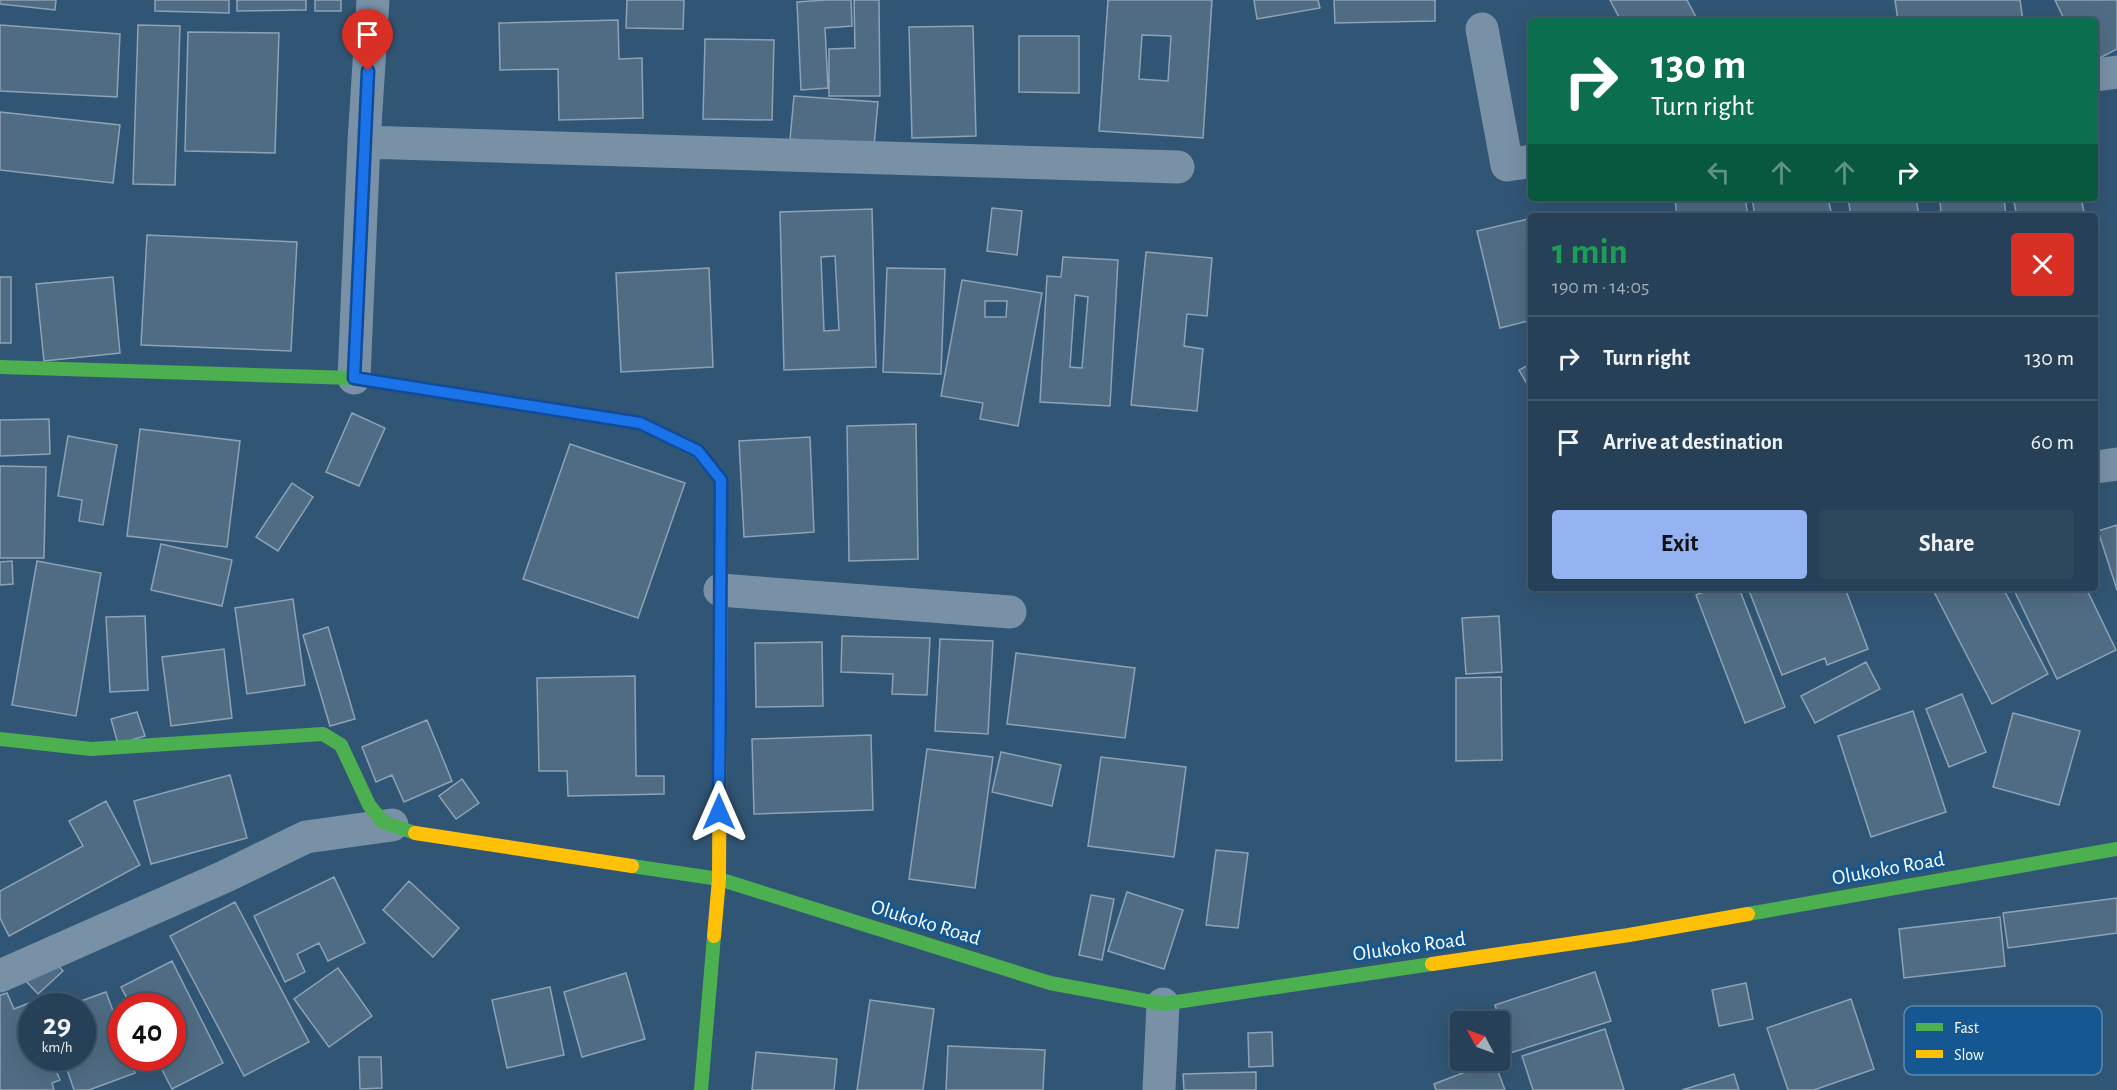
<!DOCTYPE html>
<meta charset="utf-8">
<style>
:root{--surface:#254057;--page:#2d475d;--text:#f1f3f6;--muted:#a3afba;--line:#42596d;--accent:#95b2f1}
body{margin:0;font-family:"Alegreya Sans",sans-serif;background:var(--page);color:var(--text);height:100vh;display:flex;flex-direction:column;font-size:22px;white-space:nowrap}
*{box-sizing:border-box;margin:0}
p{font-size:20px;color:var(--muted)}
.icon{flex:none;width:33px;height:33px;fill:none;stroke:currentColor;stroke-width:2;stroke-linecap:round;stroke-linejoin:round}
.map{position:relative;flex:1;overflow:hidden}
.side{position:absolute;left:1528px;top:213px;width:570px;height:378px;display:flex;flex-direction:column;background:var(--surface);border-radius:6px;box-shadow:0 6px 24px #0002,0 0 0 2px var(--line)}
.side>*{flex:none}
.guide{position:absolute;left:1528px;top:18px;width:570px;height:183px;border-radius:6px;box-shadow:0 6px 24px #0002,0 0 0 2px var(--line);background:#0b6e4f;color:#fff;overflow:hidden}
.needle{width:39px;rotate:311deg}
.tools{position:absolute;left:1450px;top:1011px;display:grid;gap:12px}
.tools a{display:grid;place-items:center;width:60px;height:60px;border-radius:6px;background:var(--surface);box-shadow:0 6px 24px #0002,0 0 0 2px var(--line);font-size:30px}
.speed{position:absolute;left:18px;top:993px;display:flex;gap:12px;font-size:30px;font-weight:700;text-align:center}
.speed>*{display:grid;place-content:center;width:78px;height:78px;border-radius:50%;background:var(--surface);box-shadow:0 6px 24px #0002,0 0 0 2px var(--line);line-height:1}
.speed small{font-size:15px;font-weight:400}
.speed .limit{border:9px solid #d22;background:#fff;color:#111}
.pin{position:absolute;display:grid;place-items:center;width:51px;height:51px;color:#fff;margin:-62px -26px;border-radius:50% 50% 50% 0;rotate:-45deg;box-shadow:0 0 6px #0007}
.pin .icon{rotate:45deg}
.me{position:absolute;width:66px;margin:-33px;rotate:0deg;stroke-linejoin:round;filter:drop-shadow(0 0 4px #0008)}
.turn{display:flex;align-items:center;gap:21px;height:126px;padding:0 24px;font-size:27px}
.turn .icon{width:78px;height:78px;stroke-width:2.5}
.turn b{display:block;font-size:42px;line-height:51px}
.lanes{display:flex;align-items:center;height:57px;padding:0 24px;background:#0003;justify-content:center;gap:30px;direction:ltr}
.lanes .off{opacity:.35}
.round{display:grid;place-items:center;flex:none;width:63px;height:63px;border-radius:6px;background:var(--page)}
.summary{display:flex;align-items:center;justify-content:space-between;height:102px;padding:0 24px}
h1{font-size:36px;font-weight:700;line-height:45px;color:#1e9e55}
.action{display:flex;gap:12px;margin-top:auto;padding:12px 24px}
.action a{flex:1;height:69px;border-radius:6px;background:var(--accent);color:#111;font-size:24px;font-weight:700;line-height:69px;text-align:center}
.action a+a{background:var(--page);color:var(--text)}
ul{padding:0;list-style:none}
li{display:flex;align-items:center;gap:18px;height:84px;padding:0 24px;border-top:2px solid var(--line)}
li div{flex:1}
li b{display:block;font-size:22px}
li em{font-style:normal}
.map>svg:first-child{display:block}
.building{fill:#506c84;stroke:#8da3b5;stroke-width:1.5;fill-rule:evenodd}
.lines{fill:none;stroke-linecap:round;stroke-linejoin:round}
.street{stroke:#7891a7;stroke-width:33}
.fast{stroke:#4caf50;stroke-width:14}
.slow{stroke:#ffc107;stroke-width:14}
.route-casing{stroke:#114b97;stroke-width:15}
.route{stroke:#1a73e8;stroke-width:10}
.labels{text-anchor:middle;stroke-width:6;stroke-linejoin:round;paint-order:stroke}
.street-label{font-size:21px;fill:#fff;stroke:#155790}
.key{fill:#155790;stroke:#5b89b1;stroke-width:1.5}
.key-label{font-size:16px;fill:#fff}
</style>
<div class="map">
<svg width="2117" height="1090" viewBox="0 0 2117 1090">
<rect width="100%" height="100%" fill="#315574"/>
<path class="building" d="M0 0H56L55 10 0 4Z
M155 0H229V13L155 11Z
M237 0H306V10L237 11Z
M315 0H341V11H315Z
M627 0H684L683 29 626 28Z
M825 0H851L852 26 825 28 828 88 801 90 797 2Z
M854 0H879L880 96H829V49L855 48Z
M1108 0H1212L1203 138 1099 131ZM1142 35 1171 36 1168 81 1139 79Z
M1254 0H1318L1320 8 1257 19Z
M1334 0H1435V21L1335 23Z
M1610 0H1687L1698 21H1621Z
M1895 0H2020L2023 21H1898Z
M2055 0H2117V49L2096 60V21H2065Z
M618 20 619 59 642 58 643 118 559 120 558 69 500 70 499 23Z
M0 25 120 34 117 97 0 91Z
M138 25 180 26 175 185 133 184Z
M973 26 976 136 912 138 909 27Z
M188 32 279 33 275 153 185 151Z
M1019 36H1079V93L1019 92Z
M705 39 774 40 772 120 703 119Z
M794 96 878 102 874 146 790 139Z
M0 112 120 125 113 183 0 170Z
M1682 198H1745L1748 216H1677L1675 199Z
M1752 198H1828L1832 216H1755Z
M1848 198H1916L1919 216H1851Z
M1940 198H2004L2006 216H1941Z
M2013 198H2081L2085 216H2017Z
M992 208 1022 211 1017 255 987 251Z
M872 209 876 367 784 370 780 212ZM835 256 839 330 824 331 821 257Z
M1532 218V320L1500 328 1477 231Z
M147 235 297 242 291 351 141 345Z
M1146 252 1212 258 1207 316 1187 314 1184 346 1203 349 1197 411 1131 405Z
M1063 257 1118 260 1110 406 1040 402 1047 276 1061 277ZM1075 295 1088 297 1082 368 1070 367Z
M709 268 713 367 621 372 616 273Z
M887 268 945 269 941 374 883 372Z
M0 277H11V343H0Z
M113 277 120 353 44 361 36 284Z
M962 280 1042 293 1018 426 980 419 983 403 941 396ZM985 301H1007L1006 317H985Z
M1532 363V391H1531L1519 370Z
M352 413 385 428 359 486 326 472Z
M49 419 50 454 0 456V420Z
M916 424 918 559 849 561 847 426Z
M140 429 240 441 227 547 127 536Z
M68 436 117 445 103 525 79 521 82 500 58 496Z
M810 437 814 532 744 537 739 441Z
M570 444 685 483 638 618 523 579Z
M0 466 46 467 44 558H0Z
M292 483 313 497 278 551 256 537Z
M2117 525V590L2098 531Z
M161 544 232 560 222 606 151 590Z
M12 561 13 584 0 585V562Z
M37 561 101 573 76 716 12 705Z
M1714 588H1739L1785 707 1745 723 1696 595Z
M1748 588H1845L1868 649 1827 665 1825 658 1782 675Z
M1932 588H2003L2048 674 1992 704Z
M2013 588H2086L2116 650 2057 679Z
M293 599 305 685 247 694 235 608Z
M145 616 148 690 110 692 106 617Z
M1499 616 1502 672 1466 674 1462 618Z
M328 627 355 719 330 726 303 635Z
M842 636 930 638 927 695 892 694 893 674 841 672Z
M940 639 993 641 988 734 935 731Z
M822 642 823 706 756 707 755 643Z
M224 649 232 718 171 726 162 657Z
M1016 653 1135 668 1125 738 1007 724Z
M1866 662 1880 689 1815 723 1801 696Z
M635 676 636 776H664V794L568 796 567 771H539L537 678Z
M1501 677 1502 760 1456 761V678Z
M1962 694 1986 752 1949 767 1926 709Z
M1913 711 1946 812 1871 837 1838 736Z
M137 712 145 736 118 744 111 719Z
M2013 713 2080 731 2059 805 1993 787Z
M427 720 452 781 404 802 392 775 376 782 362 747Z
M871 735 873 810 754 814 752 739Z
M927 749 993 757 975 888 909 879Z
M1001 752 1061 765 1052 806 992 792Z
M1101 757 1186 767 1174 857 1088 846Z
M230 775 247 838 151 864 134 801Z
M462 779 479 803 456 819 439 796Z
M106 801 140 865 9 936 0 918V891L83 846 69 821Z
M1216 850 1248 853 1238 928 1206 925Z
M334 877 365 943 328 961 319 943 297 954 305 972 285 982 254 916Z
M409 881 459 928 433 957 383 910Z
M1127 892 1183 910 1164 969 1108 951Z
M1091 895 1114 899 1102 960 1079 955Z
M2117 898V933L2008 948 2003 913Z
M235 902 309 1042 244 1076 170 936Z
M2000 917 2005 966 1904 978 1899 929Z
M49 955 63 971 38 994 24 979Z
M172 961 223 1063 172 1089 156 1058H172V1006H131L121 987Z
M338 968 372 1016 329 1047 294 999Z
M1595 972 1611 1021 1510 1053 1495 1005Z
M626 973 645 1039 582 1057 564 992Z
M1746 983 1753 1019 1719 1026 1712 990Z
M550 987 564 1055 507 1068 492 1000Z
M106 992 122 1035V1058H129L135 1073 89 1090H74L63 1058H82V1006H67Z
M7 993 14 1009 29 1003 32 1009V1058H51L60 1080 52 1083 54 1090H0V995Z
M1851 999 1874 1069 1814 1090H1788L1767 1028Z
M870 1000 934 1009 923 1090H857Z
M1605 1029 1624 1090H1533L1522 1056Z
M1272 1032 1273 1066 1249 1067 1248 1033Z
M948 1046 1045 1050 1043 1090H946Z
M756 1052 837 1059 834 1090H752Z
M359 1057H381L382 1088 360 1089Z
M1494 1061 1505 1090H1436L1434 1084Z
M1256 1072V1090H1184L1183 1074Z
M1734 1074 1739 1090H1682Z"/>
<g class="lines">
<path class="street" d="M1482 29 1507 165 1532 161
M2096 75 2117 72
M364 142 1178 167
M354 378 364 142 373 0
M2096 467 2117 464
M720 590 1010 612
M0 976 226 876 306 837 392 825
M1159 1090 1163 1004"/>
<path class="fast" d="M0 367 354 378 640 423 697 451 721 480V535
M0 739 91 749 323 734 341 745 369 805 383 822 415 833
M632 866 719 879 1050 983 1163 1004 1432 964
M1748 914 2117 849
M701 1090 714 936"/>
<path class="slow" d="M415 833 632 866
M714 936 719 879 721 535
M1432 964 1629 935 1748 914"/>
</g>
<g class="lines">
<defs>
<path id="route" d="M368 71 354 378 640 423 698 451 721 480 719 812"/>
</defs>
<use href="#route" class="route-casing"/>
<use href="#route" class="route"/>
</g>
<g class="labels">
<g class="street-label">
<text transform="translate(1888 868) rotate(-10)" y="7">Olukoko Road</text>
<text transform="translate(926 922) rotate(17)" y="7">Olukoko Road</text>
<text transform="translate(1409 946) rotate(-8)" y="7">Olukoko Road</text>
</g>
</g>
<rect x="1904" y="1006" width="198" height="69" rx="9" class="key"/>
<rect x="1916" y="1023" width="27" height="8" fill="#4caf50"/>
<rect x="1916" y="1050" width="27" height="8" fill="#ffc107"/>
<g class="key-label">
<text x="1954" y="1033">Fast</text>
<text x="1954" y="1060">Slow</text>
</g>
</svg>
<div class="tools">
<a><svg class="needle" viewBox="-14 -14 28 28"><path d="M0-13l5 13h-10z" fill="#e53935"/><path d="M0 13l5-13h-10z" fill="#a3afba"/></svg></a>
</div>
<div class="speed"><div>29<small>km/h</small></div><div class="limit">40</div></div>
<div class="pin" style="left:368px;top:71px;background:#d93025"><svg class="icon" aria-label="arrive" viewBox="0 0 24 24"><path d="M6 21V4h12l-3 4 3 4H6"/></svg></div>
<svg class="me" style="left:719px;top:812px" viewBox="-20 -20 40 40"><path d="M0-17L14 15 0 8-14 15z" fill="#1a73e8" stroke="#fff" stroke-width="4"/></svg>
<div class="guide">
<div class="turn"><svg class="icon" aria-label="right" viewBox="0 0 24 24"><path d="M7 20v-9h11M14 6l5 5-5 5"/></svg><div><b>130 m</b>Turn right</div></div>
<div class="lanes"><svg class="icon off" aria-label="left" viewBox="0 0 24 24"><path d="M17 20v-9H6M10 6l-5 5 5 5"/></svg><svg class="icon off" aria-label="ahead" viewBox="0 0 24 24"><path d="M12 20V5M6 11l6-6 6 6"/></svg><svg class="icon off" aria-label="ahead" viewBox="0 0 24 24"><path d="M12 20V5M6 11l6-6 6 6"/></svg><svg class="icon" aria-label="right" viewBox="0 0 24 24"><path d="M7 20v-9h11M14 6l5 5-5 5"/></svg></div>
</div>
<section class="side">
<div class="summary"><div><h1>1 min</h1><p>190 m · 14:05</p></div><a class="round" style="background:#d93025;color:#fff"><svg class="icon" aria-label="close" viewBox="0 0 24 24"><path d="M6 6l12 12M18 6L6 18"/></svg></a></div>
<ul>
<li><svg class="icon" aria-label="right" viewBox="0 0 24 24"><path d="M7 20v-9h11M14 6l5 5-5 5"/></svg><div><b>Turn right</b></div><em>130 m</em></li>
<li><svg class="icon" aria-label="arrive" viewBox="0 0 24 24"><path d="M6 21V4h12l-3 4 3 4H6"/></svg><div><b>Arrive at destination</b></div><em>60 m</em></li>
</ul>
<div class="action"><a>Exit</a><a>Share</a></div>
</section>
</div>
